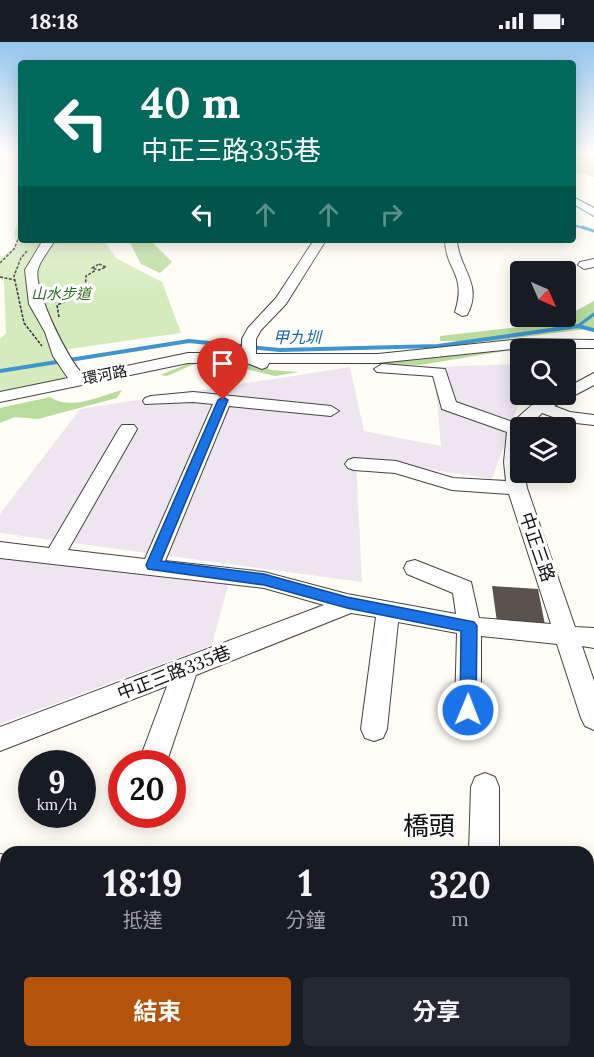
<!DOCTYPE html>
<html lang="zh-TW">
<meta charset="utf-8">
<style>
:root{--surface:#171b24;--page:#242831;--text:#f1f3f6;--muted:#9ea1a6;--accent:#b45309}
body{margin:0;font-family:Lora,"Noto Sans TC",serif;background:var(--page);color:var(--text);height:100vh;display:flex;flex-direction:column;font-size:22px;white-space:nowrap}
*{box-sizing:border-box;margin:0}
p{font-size:20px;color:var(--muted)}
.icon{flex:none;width:33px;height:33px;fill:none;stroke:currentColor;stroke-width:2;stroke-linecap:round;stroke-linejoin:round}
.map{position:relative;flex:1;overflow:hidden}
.sheet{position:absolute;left:0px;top:804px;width:594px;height:212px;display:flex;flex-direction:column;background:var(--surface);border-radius:18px 18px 0 0;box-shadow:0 3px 15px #0003}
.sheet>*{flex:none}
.top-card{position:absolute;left:18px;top:18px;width:558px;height:183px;border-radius:6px;box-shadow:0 3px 15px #0003;background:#00695c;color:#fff;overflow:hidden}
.needle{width:39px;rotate:135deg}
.fabs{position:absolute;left:510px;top:219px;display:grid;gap:12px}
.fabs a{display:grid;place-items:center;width:66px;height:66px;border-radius:6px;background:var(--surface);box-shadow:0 3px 15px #0003;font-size:30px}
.speed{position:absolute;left:18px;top:708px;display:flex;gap:12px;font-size:30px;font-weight:700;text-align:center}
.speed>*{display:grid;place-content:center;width:78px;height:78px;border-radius:50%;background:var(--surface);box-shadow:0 3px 15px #0003;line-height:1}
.speed small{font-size:15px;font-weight:400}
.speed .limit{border:9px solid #d22;background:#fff;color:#111}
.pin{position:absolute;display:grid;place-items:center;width:51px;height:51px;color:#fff;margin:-62px -26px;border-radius:50% 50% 50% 0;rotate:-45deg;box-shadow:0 0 6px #0007}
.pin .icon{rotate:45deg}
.me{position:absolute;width:66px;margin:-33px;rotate:1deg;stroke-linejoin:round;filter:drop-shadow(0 0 4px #0008)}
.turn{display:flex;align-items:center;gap:21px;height:126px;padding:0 24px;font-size:27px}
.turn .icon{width:78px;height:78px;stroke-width:2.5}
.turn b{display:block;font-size:42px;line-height:51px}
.lanes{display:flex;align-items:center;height:57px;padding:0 24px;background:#0003;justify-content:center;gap:30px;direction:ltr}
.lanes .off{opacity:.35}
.eta{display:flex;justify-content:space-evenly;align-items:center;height:102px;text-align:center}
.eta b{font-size:36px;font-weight:700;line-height:42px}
.primary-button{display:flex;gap:12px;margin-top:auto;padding:12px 24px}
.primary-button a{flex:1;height:69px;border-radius:6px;background:var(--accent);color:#fff;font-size:24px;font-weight:700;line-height:69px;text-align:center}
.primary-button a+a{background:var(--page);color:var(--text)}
.status{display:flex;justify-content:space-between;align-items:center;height:42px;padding:0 30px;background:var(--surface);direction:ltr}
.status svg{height:16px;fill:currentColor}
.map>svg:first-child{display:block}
.industrial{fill:#eee6ef}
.green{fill:#d5ebbd}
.forest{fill:#b9dc9c}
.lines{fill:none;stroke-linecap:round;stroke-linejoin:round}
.stream-far2{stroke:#3f96cf;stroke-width:2}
.stream-far1{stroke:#3f96cf;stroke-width:3}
.stream{stroke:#3f96cf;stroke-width:4}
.building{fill:#5a524d}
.minor-casing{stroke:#444;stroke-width:2}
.path{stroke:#333;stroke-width:1.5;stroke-dasharray:3 1.5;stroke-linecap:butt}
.minor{fill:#fff;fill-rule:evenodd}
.route{fill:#1a73e8;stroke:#114b97;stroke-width:1.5}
.labels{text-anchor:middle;stroke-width:6;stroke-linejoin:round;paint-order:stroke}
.far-park-label{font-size:15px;font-style:italic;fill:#2f6b1f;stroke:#fff}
.far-street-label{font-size:15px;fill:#111;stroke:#fff}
.far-water-label{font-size:16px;font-style:italic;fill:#1768a6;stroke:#fff}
.street-label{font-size:18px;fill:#111;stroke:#fff}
.near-quarter-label{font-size:26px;fill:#111;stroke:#fff}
</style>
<div class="status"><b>18:18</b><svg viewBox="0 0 49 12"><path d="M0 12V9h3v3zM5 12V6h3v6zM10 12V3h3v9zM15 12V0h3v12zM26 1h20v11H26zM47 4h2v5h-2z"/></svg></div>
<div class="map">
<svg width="594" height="1015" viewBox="0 0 594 1015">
<rect width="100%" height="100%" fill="#fffdf5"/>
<path class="industrial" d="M520 322V352L541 353 518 364 492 437 356 416 362 540 0 491V472L80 367 350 325 364 389 441 404 434 325Z
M0 510 229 539 212 603 0 682Z"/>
<path class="green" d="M21 172V198H104L116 216 162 240 181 291 55 309 66 332 64 338 0 352V297L6 291 4 239 0 237V217L17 203 14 191Z"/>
<path class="forest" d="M587 110H594V135L579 131 573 133V128L577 124 575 116Z
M131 198H153L152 200 172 220 160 231 141 222 130 201Z
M594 259V286L492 299H440V294L519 285 520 278 566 274V271L574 270Z
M481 308H512L420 323 351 322Z
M200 317 248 318 271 328 299 330 275 334 225 322 197 321 167 334 160 333Z
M122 348 117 356 38 377 15 375 0 381V366L50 355C71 369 100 354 122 348Z"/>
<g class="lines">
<path class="stream-far2" d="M573 114 584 110
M573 183 587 187"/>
<path class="stream-far1" d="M582 185 594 189
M578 284 594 272"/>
<path class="stream" d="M0 329 189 299 280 308 438 304 578 284 594 288"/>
</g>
<path class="building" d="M492 544 538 547 545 583 497 580Z
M299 1010H319L331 1015H297Z"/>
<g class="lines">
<defs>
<path id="minor" d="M573 155 594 166V174L573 162Z
M43 198H55C50 207 41 217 38 227 32 245 69 321 84 333L188 311H242V297L248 286 276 256 314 198H326L286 262 261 288 256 297V312H378L522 297 594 298V306H522L378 321H269L267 325 262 327 247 321H188L0 360V350L68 336 53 314 45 290 29 262 25 228Z
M445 198H457C458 226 484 242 467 273L462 274 455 270C467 231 446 230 445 198Z
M594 217V225L584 227 578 223 580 220Z
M382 322 445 327 456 360 513 380C531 364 540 352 566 352V346L594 331V343L554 364 570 370 594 373V383L567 380 542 371 527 386H520V430H524L527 446 575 585 594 586V606L582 604 594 639V688L585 684 581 676 557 602 481 594V668L477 676 468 680 459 676 455 668 457 591 398 580 387 687 383 696 374 699 365 696 361 687 376 575 351 571 196 633 166 722H138L167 644 0 709V685L324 563 264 546 0 516V500L49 506 119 387 122 383H134L137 387 68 508 145 517 213 362 193 360 145 362 143 359 145 356 151 354 193 350 331 364 339 369 331 374 229 364 165 519 264 530 347 552 456 572 453 551 407 532 404 526 407 520 415 518 471 540 479 576 551 582 509 452 452 448 395 431 354 428 348 426 345 422 348 418 354 416 396 419 453 436 506 439 504 420 507 390 442 367 433 334 377 330 374 327Z
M485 731 495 735 499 745V810H469L471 745 475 735Z
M0 812 6 813V843L0 842Z
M588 853 594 855V887L588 885Z
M318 1010H354L355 1015H319Z"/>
</defs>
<use href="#minor" class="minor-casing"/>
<path class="path" d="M27 209 21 216 14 234 24 281 42 304
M0 221 14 207 21 190
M99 222 106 225 99 228 92 226Z
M0 235 15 238
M59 275 57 263 85 252 86 234 96 228"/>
<use href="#minor" class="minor"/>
</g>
<linearGradient id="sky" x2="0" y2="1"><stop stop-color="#95c6ee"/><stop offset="0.44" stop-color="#fffefa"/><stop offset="1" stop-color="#fffefa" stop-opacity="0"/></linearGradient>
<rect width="594" height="252" fill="url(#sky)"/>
<path class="route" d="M223 355 228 358 161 519 264 532 347 555 474 580 477 584 476 668 474 673 468 675 462 673 460 668 461 589 347 566 264 543 148 527 146 523 218 358Z"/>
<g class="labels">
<g class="far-park-label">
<text x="61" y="257">山水步道</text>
</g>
<g class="far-street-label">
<text transform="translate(105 333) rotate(-11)" y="5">環河路</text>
</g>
<g class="far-water-label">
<text x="297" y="301">甲九圳</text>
</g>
<g class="street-label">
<text transform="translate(537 505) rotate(71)" y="6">中正三路</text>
<text transform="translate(174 631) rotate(-21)" y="6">中正三路335巷</text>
</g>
<g class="near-quarter-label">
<text x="429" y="793">橋頭</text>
</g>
</g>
</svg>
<div class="fabs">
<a><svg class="needle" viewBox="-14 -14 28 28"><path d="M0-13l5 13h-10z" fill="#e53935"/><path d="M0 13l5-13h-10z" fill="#9ea1a6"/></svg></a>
<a><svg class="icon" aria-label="search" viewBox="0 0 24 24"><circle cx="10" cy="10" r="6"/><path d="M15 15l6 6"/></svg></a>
<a><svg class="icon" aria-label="layers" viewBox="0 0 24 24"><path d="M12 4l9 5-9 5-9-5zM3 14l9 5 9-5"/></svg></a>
</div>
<div class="speed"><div>9<small>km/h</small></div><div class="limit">20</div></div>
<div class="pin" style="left:223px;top:358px;background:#d93025"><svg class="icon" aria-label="arrive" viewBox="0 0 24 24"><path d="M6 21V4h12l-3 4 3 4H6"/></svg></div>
<svg class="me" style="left:468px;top:668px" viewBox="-20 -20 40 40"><circle r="17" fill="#1a73e8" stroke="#fff" stroke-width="3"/><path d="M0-11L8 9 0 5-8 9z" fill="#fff"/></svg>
<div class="top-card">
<div class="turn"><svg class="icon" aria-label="left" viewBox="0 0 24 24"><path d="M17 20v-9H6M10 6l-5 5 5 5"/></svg><div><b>40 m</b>中正三路335巷</div></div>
<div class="lanes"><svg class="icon" aria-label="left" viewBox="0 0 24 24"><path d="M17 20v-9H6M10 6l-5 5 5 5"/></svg><svg class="icon off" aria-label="ahead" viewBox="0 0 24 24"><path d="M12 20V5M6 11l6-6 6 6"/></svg><svg class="icon off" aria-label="ahead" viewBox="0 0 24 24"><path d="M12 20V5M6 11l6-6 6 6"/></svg><svg class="icon off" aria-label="right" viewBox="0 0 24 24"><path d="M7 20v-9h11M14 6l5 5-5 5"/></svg></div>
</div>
<section class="sheet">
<div class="eta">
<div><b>18:19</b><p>抵達</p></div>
<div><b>1</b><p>分鐘</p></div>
<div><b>320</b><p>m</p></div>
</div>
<div class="primary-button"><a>結束</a><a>分享</a></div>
</section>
</div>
